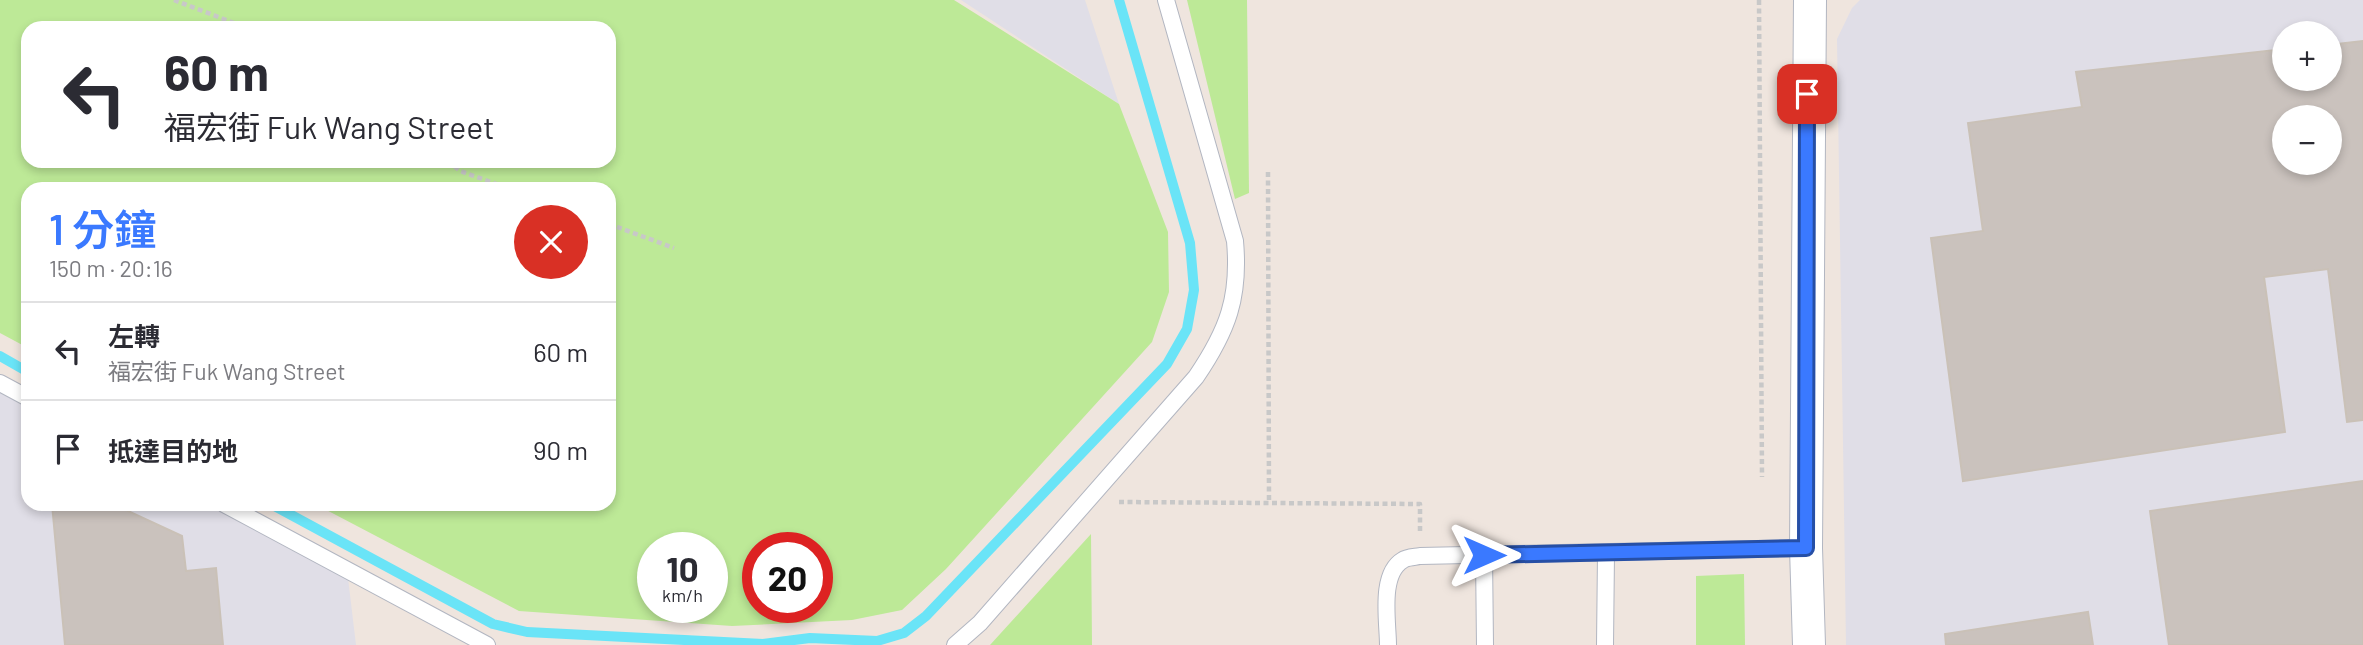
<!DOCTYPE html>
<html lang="zh-TW">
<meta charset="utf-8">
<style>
:root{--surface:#fff;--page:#f7f7f7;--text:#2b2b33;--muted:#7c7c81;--line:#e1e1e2;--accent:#3a79ff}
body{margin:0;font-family:Barlow,"Noto Sans TC",sans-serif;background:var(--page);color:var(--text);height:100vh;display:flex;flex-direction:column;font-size:26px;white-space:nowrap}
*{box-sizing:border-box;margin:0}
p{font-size:23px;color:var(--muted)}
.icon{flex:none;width:38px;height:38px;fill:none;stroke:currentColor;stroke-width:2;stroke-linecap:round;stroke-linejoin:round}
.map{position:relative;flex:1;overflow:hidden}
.drawer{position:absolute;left:21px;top:182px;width:595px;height:329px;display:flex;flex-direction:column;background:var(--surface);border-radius:21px;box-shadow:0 4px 10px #0003}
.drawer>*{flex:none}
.top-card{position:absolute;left:21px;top:21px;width:595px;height:147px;border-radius:21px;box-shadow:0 4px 10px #0003;background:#fff;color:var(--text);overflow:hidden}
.buttons{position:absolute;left:2272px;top:21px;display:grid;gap:14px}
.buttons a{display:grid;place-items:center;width:70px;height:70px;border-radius:50%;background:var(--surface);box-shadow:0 4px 10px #0003;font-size:35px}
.speed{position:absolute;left:637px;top:532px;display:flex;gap:14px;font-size:35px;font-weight:700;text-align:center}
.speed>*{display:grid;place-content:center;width:91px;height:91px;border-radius:50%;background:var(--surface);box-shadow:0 4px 10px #0003;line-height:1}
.speed small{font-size:18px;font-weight:400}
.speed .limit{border:10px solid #d22;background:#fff;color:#111}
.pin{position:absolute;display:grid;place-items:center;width:60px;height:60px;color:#fff;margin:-30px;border-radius:14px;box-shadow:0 4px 10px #0006}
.me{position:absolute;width:77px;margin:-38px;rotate:90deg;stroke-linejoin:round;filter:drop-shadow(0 0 5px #0008)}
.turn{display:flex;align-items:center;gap:24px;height:147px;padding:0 28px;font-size:32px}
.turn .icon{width:91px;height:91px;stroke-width:2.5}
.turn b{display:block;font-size:49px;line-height:60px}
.round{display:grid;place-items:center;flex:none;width:74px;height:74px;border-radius:37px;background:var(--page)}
.headline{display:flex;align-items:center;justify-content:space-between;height:119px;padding:0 28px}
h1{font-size:42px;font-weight:600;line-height:52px;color:var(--accent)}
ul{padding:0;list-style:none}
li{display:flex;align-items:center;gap:21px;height:98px;padding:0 28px;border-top:2px solid var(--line)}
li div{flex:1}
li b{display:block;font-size:26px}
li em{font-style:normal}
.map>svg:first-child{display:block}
.industrial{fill:#e0dee7;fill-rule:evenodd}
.green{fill:#bde997;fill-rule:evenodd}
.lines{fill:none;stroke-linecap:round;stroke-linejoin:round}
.stream{stroke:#6ae4f7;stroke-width:10}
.building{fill:#cac2bd;stroke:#cac1b7;stroke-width:2;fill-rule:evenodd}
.lane-casing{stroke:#b2b6c1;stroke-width:18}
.street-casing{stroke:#b2b6c1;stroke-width:34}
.path{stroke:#c8c8c8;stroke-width:4.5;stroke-dasharray:5 3.5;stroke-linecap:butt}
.lane{stroke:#fff;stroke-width:16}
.street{stroke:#fff;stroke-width:32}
.route-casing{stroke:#264fa6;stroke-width:18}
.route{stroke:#3a79ff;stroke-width:12}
</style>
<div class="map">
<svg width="2363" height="645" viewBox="0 0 2363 645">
<rect width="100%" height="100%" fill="#efe5de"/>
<path class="industrial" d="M961 0H1085L1119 104Z
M1860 0H2363V645H1846L1837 39 1852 8ZM2284 33H2329V79H2284ZM2284 117H2329V163H2284Z
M0 390 28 406V504H211L348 578 356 645H0Z"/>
<path class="green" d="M0 0H954L1119 104 1168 232 1169 292 1152 342 946 569 902 610 852 620 732 626 519 611 315 504H609V189H28V348L0 333ZM28 28H609V161H28ZM653 548H712V607H653ZM758 548H817V607H758Z
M1187 0H1247L1249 193 1235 199Z
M1091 534 1092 645H990Z
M1744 574 1745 645H1696V576Z"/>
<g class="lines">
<path class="stream" d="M0 356 28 372
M271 504 493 624 527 632 763 644 810 638 877 641 904 633 926 616 1167 364 1187 329 1194 290 1190 243 1119 0"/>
</g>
<path class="building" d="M2363 41V420L2347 422 2328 269 2264 277 2285 432 1963 481 1931 238 1983 231 1968 123 2082 107 2076 72 2284 49V79H2329V45ZM2284 117H2329V163H2284Z
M2363 481V645H2169L2150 511Z
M52 504H113L182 536 186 571 216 568 223 645H65Z
M2088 612 2093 645H1946L1945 634Z"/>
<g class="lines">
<defs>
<path id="lane" d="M0 383 28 398
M224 504 487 645
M1484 555 1485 645
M955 645 980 623 1196 377C1228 330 1240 297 1235 241L1166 0
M1388 645C1388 622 1379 574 1403 560 1407 557 1415 557 1420 556L1806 548
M1605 645 1606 554"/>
<path id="street" d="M1809 645 1806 548 1810 0"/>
</defs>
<use href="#lane" class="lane-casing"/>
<use href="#street" class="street-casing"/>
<path class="path" d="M174 0 247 28
M1759 0 1762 477
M448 161 460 171 510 189
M1268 172 1269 503
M609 224 674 248
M1119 502 1420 504V533"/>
<use href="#lane" class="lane"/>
<use href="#street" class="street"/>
</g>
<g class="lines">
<defs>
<path id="route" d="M1484 555 1806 548 1807 94"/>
</defs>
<use href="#route" class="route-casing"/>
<use href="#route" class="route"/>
</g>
</svg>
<div class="buttons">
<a>+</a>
<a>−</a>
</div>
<div class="speed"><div>10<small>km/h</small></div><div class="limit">20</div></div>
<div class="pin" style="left:1807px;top:94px;background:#d93025"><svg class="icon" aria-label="arrive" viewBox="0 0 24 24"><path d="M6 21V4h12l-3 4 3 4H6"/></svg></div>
<svg class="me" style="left:1484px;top:555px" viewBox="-20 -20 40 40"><path d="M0-17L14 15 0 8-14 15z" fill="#3a79ff" stroke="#fff" stroke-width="4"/></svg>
<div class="top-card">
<div class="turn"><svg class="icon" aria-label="left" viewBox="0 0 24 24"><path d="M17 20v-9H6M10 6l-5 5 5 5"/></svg><div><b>60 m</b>福宏街 Fuk Wang Street</div></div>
</div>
<section class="drawer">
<div class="headline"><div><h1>1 分鐘</h1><p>150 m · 20:16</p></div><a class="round" style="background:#d93025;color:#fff"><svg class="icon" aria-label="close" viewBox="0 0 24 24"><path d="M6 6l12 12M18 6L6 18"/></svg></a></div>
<ul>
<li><svg class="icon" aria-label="left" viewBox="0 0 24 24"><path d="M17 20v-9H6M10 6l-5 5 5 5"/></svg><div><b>左轉</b><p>福宏街 Fuk Wang Street</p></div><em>60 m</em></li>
<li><svg class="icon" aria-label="arrive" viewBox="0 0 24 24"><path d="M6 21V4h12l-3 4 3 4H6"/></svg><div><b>抵達目的地</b></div><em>90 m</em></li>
</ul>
</section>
</div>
